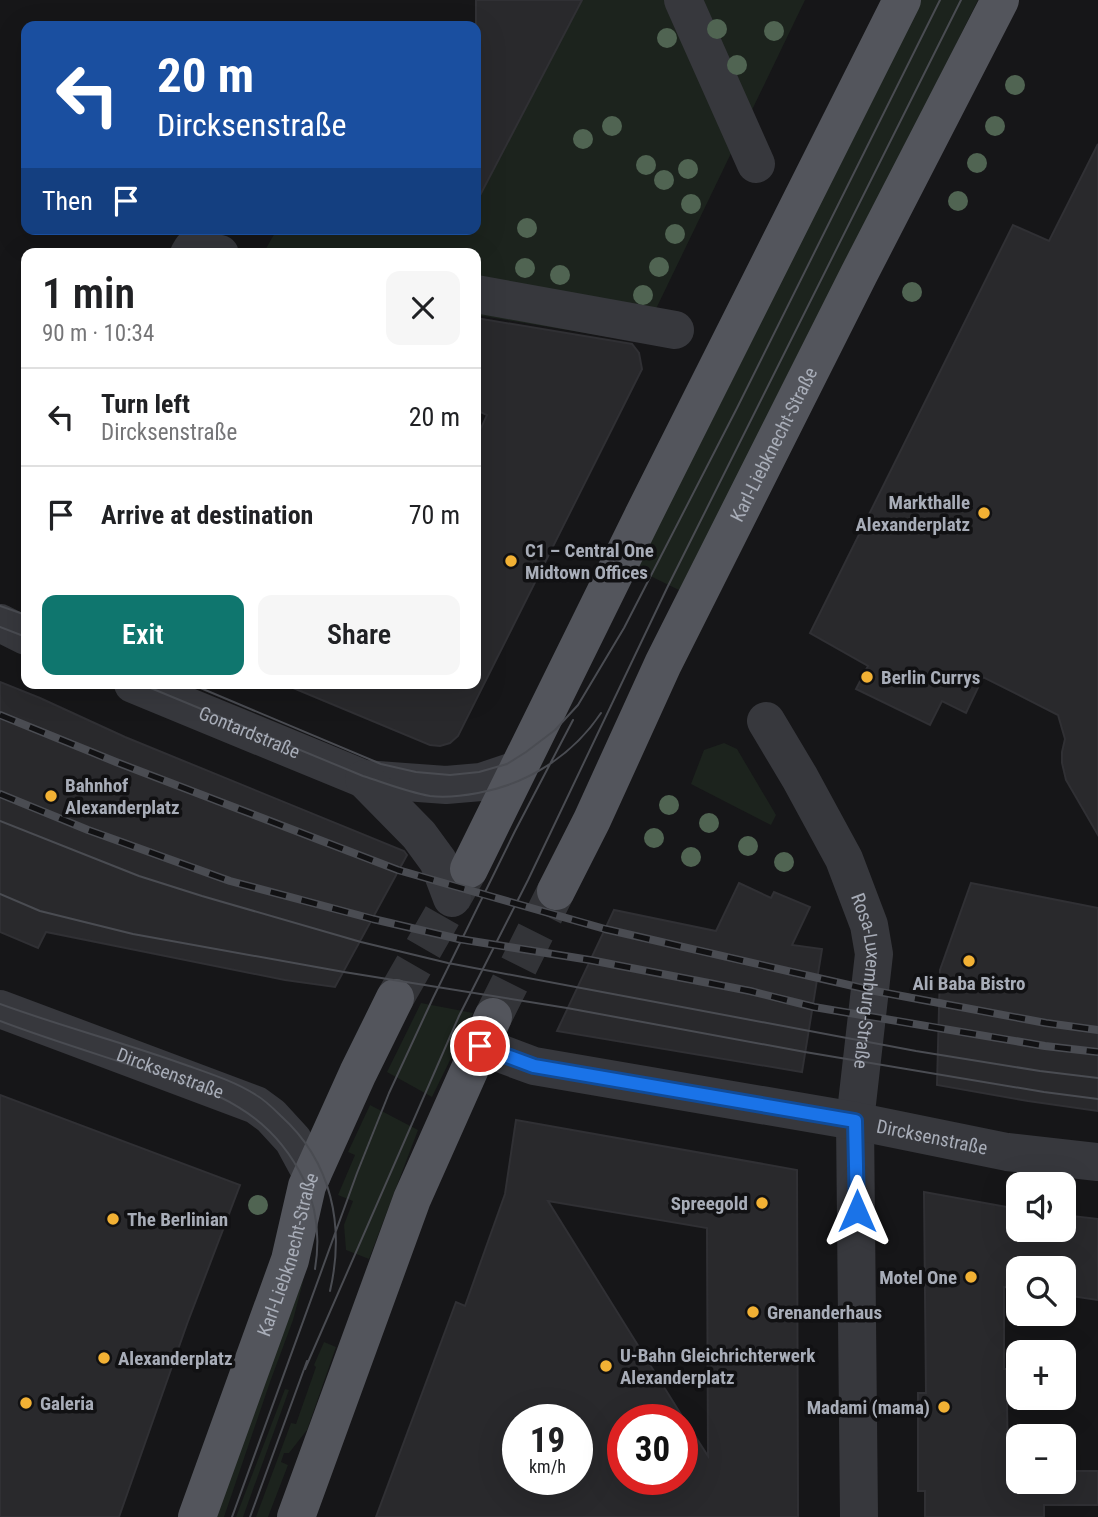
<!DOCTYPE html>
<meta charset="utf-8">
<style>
:root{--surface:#fff;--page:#f6f6f6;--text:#202124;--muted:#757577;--line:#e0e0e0;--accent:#0f766e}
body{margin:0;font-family:"Roboto Condensed",sans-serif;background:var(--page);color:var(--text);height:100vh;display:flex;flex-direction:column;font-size:26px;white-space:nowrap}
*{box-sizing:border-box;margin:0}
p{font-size:23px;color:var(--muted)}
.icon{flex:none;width:38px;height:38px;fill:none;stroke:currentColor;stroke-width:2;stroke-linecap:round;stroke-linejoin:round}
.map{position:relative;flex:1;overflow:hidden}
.drawer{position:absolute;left:21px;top:248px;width:460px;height:441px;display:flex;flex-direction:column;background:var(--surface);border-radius:14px;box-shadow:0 7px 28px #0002}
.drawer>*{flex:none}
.top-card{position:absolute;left:21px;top:21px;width:460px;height:214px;border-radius:14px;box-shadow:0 7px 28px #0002;background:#1a4fa0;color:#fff;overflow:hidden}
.controls{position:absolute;left:1006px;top:1172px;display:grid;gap:14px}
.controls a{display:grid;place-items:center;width:70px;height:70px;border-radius:14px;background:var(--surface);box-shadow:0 7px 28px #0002;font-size:35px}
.speed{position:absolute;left:502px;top:1404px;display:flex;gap:14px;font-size:35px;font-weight:700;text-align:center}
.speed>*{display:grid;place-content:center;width:91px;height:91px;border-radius:50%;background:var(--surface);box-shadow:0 7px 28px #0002;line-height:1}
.speed small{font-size:18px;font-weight:400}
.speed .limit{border:10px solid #d22;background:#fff;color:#111}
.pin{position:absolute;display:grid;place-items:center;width:60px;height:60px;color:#fff;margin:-30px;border:4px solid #fff;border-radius:50%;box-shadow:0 2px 7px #0007}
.me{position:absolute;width:77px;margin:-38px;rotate:0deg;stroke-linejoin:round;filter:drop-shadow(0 0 5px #0008)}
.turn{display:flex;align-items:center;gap:24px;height:147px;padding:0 21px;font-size:32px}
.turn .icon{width:91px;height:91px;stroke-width:2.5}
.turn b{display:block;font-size:49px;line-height:60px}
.then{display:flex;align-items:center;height:66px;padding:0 21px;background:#0003;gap:14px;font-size:26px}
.round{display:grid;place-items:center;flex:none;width:74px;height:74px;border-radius:14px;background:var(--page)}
.head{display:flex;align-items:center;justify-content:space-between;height:119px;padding:0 21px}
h1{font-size:42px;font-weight:600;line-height:52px}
.button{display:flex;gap:14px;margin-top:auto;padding:14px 21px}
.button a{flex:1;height:80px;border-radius:14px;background:var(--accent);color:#fff;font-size:28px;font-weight:600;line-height:80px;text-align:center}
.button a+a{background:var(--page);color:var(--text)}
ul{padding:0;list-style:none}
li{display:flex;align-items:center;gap:21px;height:98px;padding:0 21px;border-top:2px solid var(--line)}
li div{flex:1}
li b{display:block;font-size:26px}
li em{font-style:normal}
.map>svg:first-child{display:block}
.green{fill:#1c231d}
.building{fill:#29292c;stroke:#303034;stroke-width:2;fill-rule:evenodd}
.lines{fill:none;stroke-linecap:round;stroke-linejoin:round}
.major-tunnel{stroke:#333438;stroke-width:38;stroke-dasharray:38 19;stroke-linecap:butt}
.minor{stroke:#37383d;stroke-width:38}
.major{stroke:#53555c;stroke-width:38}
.tram{stroke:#4a4c52;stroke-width:2}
.rail-casing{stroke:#4a4c52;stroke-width:8}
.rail{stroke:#111113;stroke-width:5;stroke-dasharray:16;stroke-linecap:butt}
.tree{fill:#506452}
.route-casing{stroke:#114b97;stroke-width:18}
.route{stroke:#1a73e8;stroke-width:12}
.poi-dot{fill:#f2b134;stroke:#111113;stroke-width:2.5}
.labels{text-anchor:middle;stroke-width:7;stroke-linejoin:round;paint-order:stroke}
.street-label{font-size:19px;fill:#a8adb8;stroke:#111113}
.poi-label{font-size:19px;font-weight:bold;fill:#a8adb8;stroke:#111113;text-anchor:start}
</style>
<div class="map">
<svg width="1098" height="1517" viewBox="0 0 1098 1517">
<rect width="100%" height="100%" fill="#161618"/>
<path class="green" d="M582 0H805L640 342 476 315V254H263L277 229H476V162Z
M920 0H978L683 592 636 569Z
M724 743 737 749 776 815 771 825 691 784 704 750Z
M421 1003 473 1013 432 1097 387 1072Z
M370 1105 418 1130 369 1259 346 1250 344 1225 353 1201 338 1195 355 1155 348 1152Z
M304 1278 293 1320 270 1382 224 1517H209Z
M324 1342 336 1347 307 1430 289 1453H284L281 1462 288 1465 268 1517H256L291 1423 296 1424 316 1367 314 1365Z
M285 1389 289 1390 243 1517H236Z"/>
<path class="building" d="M476 0H582L476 203Z
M1098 144V835L1066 780 1062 763V752L1065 739 1058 715 983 677 966 713 942 701 930 725 856 689 868 666 810 633 1013 225 1049 241Z
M476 318 632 344 639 353 642 369 458 736 450 743 440 746 430 745 286 685 476 684V439L487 415 476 410Z
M0 682 40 698 125 737 404 851 407 855 335 987 285 980 46 932 38 948 0 932Z
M739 883 771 898 774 892 810 907 792 945 822 949 802 1072 557 1031 614 910 716 931Z
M971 883 1098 908V1111L1028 1101 937 1085 940 970Z
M0 1095 240 1185 187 1324 119 1517H0Z
M516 1120 797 1170 798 1517H376L456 1302 465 1306 505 1194ZM548 1201 707 1228 708 1456 682 1416ZM518 1419H578V1479H518ZM623 1419H682V1479H623Z
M924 1192 1018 1209V1230H1064V1215L1098 1219V1300L1064 1295V1269H1018V1289L1004 1287V1369H1018V1402H1007L1008 1471H1018V1482H1064V1471H1098V1505H1044V1517H925V1491H918V1393H926Z"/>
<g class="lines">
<path class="major-tunnel" d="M395 998 469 869
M493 1017 556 891"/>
<g class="minor">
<path d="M683 0 756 164"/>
<path d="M189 254 192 249 220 254"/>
<path d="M476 294 675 330"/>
<path d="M0 623 26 636"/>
<path id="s1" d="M133 684 364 779 446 785 481 782 517 770"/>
<path id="s2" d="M766 721 800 778 844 859 869 925 874 954 855 1121 859 1517"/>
<path d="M364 779 419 835 438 861 452 898"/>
<path id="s3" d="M0 1009 256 1105 271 1116 293 1140 312 1175"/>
<path id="s4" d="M480 1046 534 1066 855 1121 1007 1152 1098 1162"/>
</g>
<g class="major">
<path d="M469 869 643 516 902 0"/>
<path id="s5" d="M556 891 592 820 663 664 859 274 1000 0"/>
<path id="s6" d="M197 1517 290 1260 307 1186 358 1073 395 998"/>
<path d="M296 1517 412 1199 493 1017"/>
</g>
<path class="tram" d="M0 606 26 615
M0 627 26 637
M141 684 363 776C385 783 407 792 430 796 447 798 462 796 478 793 528 784 573 755 601 713
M191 684 381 764 416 772 450 775 479 772 507 764 526 752 555 730 578 705 624 628 737 408 940 0
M0 821 139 876 202 896 361 942 448 963 916 1051 1040 1071 1098 1078
M0 894 40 911 133 934 344 972 567 1008 805 1052 1044 1092 1098 1099
M0 1004C60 1026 122 1042 183 1064 208 1073 234 1081 256 1095 265 1100 273 1108 281 1116 332 1162 345 1226 330 1291
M0 1021C42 1037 84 1050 127 1064 203 1089 266 1102 304 1180 317 1208 320 1239 315 1269
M305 1369 459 1016 528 880 667 588 961 0
M232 1517 357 1173 389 1093 433 998 515 831 573 720
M250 1517 307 1361"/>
<defs>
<path id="rail" d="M0 715 116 762 398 870 605 929 875 991 1046 1023 1098 1030
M0 794 88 830 230 881 373 919 459 939 590 960 750 991 814 1007 1045 1046 1098 1052"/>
</defs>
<use href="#rail" class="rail-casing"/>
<use href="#rail" class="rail"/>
</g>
<g class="tree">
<circle cx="717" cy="29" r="10"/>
<circle cx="774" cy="31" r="10"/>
<circle cx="667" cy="38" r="10"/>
<circle cx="737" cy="65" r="10"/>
<circle cx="1015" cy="85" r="10"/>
<circle cx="612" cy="126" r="10"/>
<circle cx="995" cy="126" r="10"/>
<circle cx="583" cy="139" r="10"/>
<circle cx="977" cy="163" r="10"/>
<circle cx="646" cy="165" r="10"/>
<circle cx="688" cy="169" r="10"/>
<circle cx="664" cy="180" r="10"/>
<circle cx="958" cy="201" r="10"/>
<circle cx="691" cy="204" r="10"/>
<circle cx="527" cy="228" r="10"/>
<circle cx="675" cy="234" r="10"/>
<circle cx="659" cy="267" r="10"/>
<circle cx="525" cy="268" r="10"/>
<circle cx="560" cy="275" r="10"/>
<circle cx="912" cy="292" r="10"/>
<circle cx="643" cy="295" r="10"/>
<circle cx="669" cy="805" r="10"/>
<circle cx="709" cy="823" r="10"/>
<circle cx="654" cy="838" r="10"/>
<circle cx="748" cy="846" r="10"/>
<circle cx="691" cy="857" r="10"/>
<circle cx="784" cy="862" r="10"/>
<circle cx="258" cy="1205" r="10"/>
</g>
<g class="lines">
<defs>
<path id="route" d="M480 1046 534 1066 855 1121 857 1211"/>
</defs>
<use href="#route" class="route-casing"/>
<use href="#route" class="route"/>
</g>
<g class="poi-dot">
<circle cx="984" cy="513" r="7"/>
<circle cx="511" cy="561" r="7"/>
<circle cx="867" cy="677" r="7"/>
<circle cx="51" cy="796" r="7"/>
<circle cx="969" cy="961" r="7"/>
<circle cx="762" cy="1203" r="7"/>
<circle cx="113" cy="1219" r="7"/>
<circle cx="971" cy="1277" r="7"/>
<circle cx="753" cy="1312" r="7"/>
<circle cx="104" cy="1358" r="7"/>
<circle cx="606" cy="1366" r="7"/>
<circle cx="26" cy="1403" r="7"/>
<circle cx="944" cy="1407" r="7"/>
</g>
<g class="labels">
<g class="street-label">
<text dy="7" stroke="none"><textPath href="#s5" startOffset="497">Karl-Liebknecht-Straße</textPath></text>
<text dy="7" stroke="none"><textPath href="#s1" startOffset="126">Gontardstraße</textPath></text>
<text dy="7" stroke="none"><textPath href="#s2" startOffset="285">Rosa-Luxemburg-Straße</textPath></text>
<text dy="7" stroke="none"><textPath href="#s3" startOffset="182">Dircksenstraße</textPath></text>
<text dy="7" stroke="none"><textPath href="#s4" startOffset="462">Dircksenstraße</textPath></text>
<text dy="7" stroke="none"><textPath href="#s6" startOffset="278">Karl-Liebknecht-Straße</textPath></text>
</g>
<g class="poi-label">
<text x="970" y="509" text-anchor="end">Markthalle<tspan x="970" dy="22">Alexanderplatz</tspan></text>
<text x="525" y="557">C1 – Central One<tspan x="525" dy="22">Midtown Offices</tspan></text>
<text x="881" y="684">Berlin Currys</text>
<text x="65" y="792">Bahnhof<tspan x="65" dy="22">Alexanderplatz</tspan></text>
<text x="969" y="990" text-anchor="middle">Ali Baba Bistro</text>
<text x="748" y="1210" text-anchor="end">Spreegold</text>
<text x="127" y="1226">The Berlinian</text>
<text x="957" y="1284" text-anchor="end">Motel One</text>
<text x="767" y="1319">Grenanderhaus</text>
<text x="620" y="1362">U-Bahn Gleichrichterwerk<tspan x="620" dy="22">Alexanderplatz</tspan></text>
<text x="118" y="1365">Alexanderplatz</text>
<text x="40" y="1410">Galeria</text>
<text x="930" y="1414" text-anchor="end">Madami (mama)</text>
</g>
</g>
</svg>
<div class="controls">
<a><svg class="icon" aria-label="sound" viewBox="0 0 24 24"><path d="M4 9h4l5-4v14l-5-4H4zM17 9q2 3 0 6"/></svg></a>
<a><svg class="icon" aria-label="search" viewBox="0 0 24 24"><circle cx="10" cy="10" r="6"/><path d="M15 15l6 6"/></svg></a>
<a>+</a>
<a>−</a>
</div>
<div class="speed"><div>19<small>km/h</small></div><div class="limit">30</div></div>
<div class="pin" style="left:480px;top:1046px;background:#d93025"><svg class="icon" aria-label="arrive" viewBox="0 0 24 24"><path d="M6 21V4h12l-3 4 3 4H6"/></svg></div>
<svg class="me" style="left:857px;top:1211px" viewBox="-20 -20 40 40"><path d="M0-17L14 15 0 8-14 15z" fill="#1a73e8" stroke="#fff" stroke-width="4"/></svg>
<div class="top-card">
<div class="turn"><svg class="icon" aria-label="left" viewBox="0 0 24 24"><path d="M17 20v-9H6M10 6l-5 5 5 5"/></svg><div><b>20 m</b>Dircksenstraße</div></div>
<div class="then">Then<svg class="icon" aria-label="arrive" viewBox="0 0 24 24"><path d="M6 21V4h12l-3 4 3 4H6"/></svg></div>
</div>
<section class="drawer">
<div class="head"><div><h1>1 min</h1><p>90 m · 10:34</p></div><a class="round"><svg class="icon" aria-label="close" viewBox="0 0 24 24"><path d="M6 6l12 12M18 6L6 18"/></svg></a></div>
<ul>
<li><svg class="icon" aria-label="left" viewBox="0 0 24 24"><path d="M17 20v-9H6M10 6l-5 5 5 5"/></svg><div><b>Turn left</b><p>Dircksenstraße</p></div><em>20 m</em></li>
<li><svg class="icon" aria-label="arrive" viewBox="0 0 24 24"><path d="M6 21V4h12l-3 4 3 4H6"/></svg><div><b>Arrive at destination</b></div><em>70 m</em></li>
</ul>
<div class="button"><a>Exit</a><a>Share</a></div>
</section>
</div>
